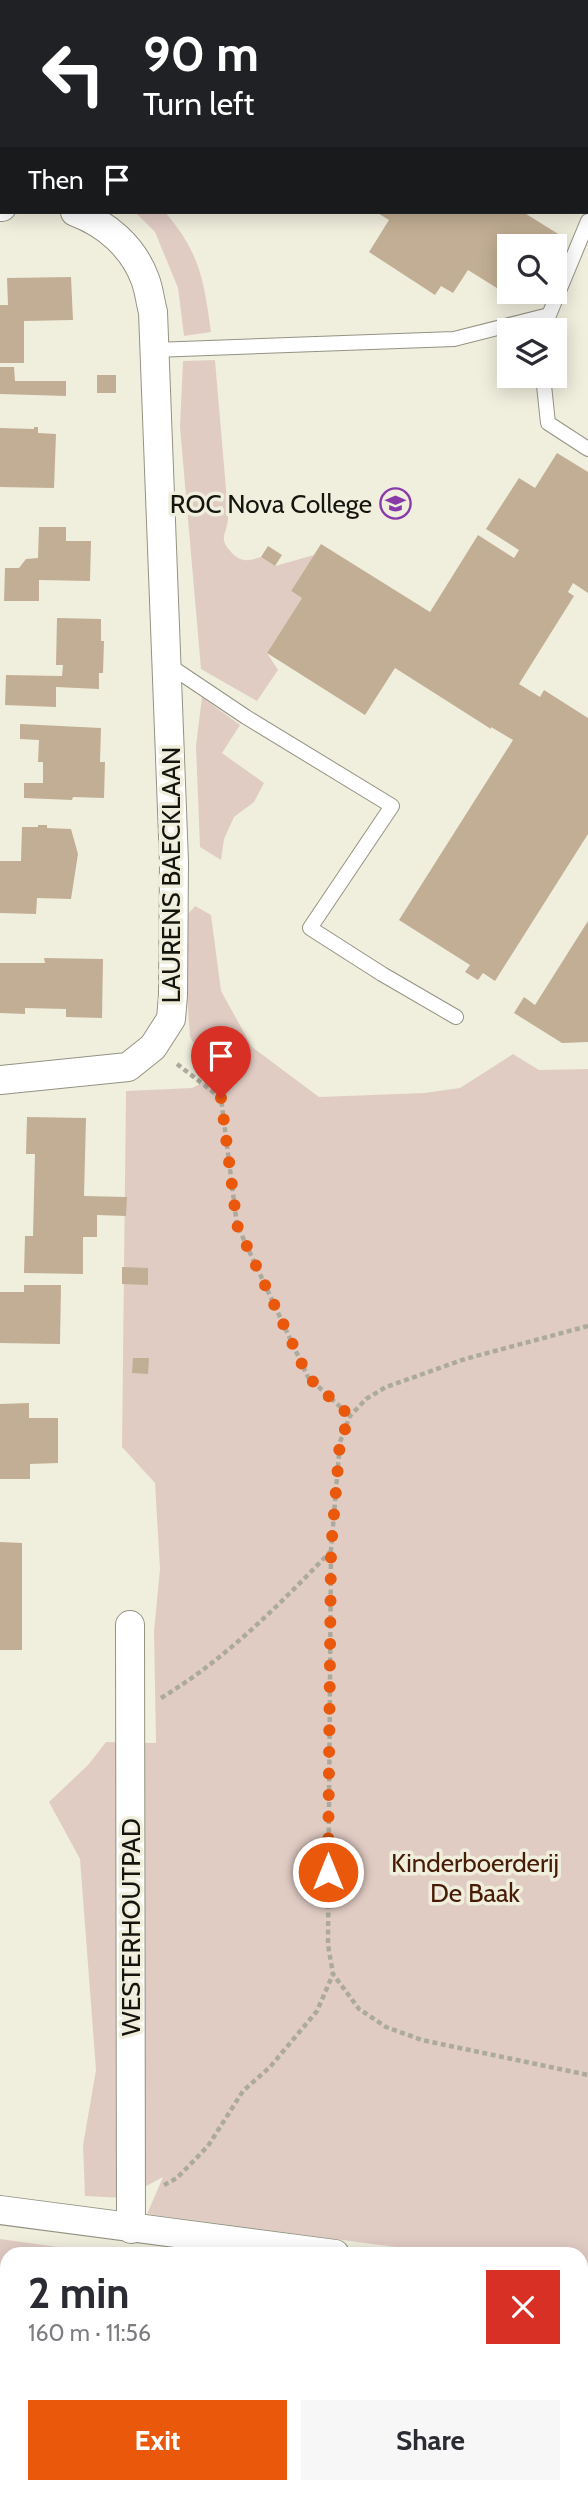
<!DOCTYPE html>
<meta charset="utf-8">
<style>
:root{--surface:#fff;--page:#f7f7f7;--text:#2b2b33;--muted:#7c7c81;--accent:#ea580c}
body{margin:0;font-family:Cabin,sans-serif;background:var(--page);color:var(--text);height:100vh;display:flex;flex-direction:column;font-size:26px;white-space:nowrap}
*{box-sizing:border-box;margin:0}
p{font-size:23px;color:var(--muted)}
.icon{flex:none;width:38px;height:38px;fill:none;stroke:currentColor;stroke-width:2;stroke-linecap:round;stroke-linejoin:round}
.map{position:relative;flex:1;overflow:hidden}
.panel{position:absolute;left:0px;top:2247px;width:588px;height:247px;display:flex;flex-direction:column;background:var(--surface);border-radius:21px 21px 0 0;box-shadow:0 4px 18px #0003}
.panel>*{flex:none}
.guide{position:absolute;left:0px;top:0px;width:588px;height:214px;box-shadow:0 4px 18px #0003;background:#202124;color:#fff;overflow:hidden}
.tools{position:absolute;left:497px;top:234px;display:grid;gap:14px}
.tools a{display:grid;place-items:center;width:70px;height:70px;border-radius:0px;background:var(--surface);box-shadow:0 4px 18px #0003;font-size:35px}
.pin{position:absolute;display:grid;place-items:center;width:60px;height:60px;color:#fff;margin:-72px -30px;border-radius:50% 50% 50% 0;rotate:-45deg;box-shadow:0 0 7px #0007}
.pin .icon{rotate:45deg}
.me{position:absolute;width:77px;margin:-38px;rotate:0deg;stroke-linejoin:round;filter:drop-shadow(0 0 5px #0008)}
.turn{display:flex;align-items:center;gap:24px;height:147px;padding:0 28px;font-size:32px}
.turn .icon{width:91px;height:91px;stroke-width:2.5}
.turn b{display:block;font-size:49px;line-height:60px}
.then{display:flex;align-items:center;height:66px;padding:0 28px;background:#0003;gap:14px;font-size:26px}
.round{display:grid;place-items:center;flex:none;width:74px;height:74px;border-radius:0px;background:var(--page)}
.overview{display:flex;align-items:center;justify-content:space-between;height:119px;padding:0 28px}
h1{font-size:42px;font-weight:800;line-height:52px}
.cta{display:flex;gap:14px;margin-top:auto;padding:14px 28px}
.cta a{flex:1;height:80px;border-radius:0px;background:var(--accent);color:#fff;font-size:28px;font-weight:800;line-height:80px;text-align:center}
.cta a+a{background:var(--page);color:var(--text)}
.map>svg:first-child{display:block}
.green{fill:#e1ccc4}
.building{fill:#c2ae94}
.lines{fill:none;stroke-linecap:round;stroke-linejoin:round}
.service-casing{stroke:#949383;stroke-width:16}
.minor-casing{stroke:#949383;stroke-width:30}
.path{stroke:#abaa9c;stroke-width:4.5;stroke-dasharray:5 3.5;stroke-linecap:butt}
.service{stroke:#fff;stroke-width:14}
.minor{stroke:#fff;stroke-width:28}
.route{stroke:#ea580c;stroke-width:12;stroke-dasharray:0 21.6}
.labels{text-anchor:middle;stroke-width:7;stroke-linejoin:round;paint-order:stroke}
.poi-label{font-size:26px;fill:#15150f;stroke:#f0efde;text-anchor:end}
.street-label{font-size:26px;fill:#15150f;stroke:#f0efde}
.park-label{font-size:26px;fill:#471c07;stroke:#f0efde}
</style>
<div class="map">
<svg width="588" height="2493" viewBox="0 0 588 2493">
<rect width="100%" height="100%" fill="#f0efde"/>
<path class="green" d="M135 212H165C200 253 204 280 211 332L184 336 178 288 155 232Z
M215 360 227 501C227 507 228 513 228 519 226 537 217 538 234 555 243 563 250 560 261 557L275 566 314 555 291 591 302 598 267 653 278 670 257 701 201 669 180 427 183 361Z
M202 697 240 725 222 753 264 783 254 802 234 817 224 839 221 860 200 847 196 746Z
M195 906 211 915 221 991 252 1047 319 1097 424 1093 460 1088 513 1054 539 1070 588 1069V2273L581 2272V2254H448L147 2214 163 2177 124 2198 85 2196 83 2145 96 2070 80 1859 49 1802 88 1765 106 1742 156 1743 154 1631 160 1569 155 1483 122 1447 126 1091 192 1088 202 1083 212 1072 190 1037 182 921Z
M0 2239 109 2254H7V2487H581V2316L588 2317V2493H0Z"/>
<path class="building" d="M376 212H523L563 237 555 250V247H509V292H528L521 303 468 270 453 293 441 286 435 295 369 252 389 220Z
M71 277 73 320 24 321V363H0V305H8L7 278Z
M0 367H14L15 381H66V396L0 394Z
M97 375H116V393H97Z
M34 427H38V433L56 434 54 488 0 487V428L34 429Z
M557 453 588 472V593L573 583 568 592 574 596 519 684 540 697 544 690 588 718V834L495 981 483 973 478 980 465 972 470 965 399 920 513 740 491 727V729L395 668 365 715 267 653 302 598 291 591 321 544 430 612 478 535 514 558 519 550 486 529 519 478 535 488Z
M39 527H66V541H91L90 581 39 580V601H4L5 568H19L26 559 38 558Z
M268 546 282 555 275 566 261 557Z
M57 618 101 619V641H104L103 673H99V689L56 687V707L5 705 6 675 62 676 63 665H56Z
M20 724 101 728 100 762H105L104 798 73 797 72 800 24 798V783H43V762H38L39 740 20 739Z
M38 825H47V828L71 829 78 854 71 899 37 898 36 914 0 913V861H21L22 827H38Z
M588 921V1042L562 1043 514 1013 524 997 535 1005Z
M44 958 103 959 102 1018 66 1017V1009L25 1008V1014L0 1013V963H45Z
M27 1117 86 1118 84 1196 127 1197 126 1216 97 1215V1237H83V1274L24 1273 25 1236H33L35 1154H26Z
M122 1267 148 1268V1285L122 1284Z
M24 1285H61L60 1344 0 1343V1292H24Z
M133 1358H149L148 1374 132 1373Z
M29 1403V1418H58V1463L30 1464V1479H0V1404Z
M0 1542 22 1543V1650H0Z
M583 2360H588V2392L581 2391Z"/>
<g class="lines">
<defs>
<path id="service" d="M154 350 454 339 549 315 588 221
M543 376 548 423 588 449
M167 664 246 717 392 806 310 928 382 974 456 1017"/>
<path id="minor" d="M0 207H2
M0 1080 128 1067 153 1047 171 1019 173 995 174 862 153 312C150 301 149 289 145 279 133 247 107 224 75 212
M130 1625 131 2229
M0 2210 335 2254
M581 2286 588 2287"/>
</defs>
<use href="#service" class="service-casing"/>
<use href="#minor" class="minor-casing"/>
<path class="path" d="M177 1064 221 1098 237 1225 308 1377 350 1416
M588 1326 465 1359 386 1387 366 1399 350 1416 340 1442 331 1550 328 1945 333 1974 359 2009 386 2027 422 2040 588 2075
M161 1698C226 1659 279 1605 331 1551
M164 2185 177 2178 208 2146 243 2091 270 2067 317 2011 333 1974
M0 2405 7 2400
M398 2487 410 2493"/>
<use href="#service" class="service"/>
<use href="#minor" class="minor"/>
</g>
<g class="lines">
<path class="route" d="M221 1098 237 1225 308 1377 350 1416 340 1442 331 1550 328 1872"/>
</g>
<defs>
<symbol id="school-ring" viewBox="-11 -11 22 22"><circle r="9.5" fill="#f0efde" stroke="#893aa9" stroke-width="1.5"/><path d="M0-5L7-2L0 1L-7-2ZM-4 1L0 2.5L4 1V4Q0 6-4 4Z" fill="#893aa9"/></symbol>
</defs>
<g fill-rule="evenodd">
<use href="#school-ring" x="378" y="486" width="35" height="35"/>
</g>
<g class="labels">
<g class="poi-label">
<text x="372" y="513">ROC Nova College</text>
</g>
<g class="street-label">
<text transform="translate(171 875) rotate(-90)" y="9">LAURENS BAECKLAAN</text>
<text transform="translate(131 1927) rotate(-90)" y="9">WESTERHOUTPAD</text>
</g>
<g class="park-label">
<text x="475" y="1872">Kinderboerderij<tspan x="475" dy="30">De Baak</tspan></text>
</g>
</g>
</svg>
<div class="tools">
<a><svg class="icon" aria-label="search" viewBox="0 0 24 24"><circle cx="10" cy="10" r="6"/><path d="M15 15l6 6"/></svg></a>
<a><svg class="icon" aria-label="layers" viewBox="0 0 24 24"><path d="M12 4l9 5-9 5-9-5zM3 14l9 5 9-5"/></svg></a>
</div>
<div class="pin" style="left:221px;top:1098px;background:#d93025"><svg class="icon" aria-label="arrive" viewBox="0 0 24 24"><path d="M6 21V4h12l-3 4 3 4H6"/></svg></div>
<svg class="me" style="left:328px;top:1872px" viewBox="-20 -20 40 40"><circle r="17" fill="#ea580c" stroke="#fff" stroke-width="3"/><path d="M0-11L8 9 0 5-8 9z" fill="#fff"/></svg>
<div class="guide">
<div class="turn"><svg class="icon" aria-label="left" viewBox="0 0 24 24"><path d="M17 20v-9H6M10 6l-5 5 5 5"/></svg><div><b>90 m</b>Turn left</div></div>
<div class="then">Then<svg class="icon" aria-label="arrive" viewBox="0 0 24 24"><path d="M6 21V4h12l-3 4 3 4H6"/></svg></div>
</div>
<section class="panel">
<div class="overview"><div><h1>2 min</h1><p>160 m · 11:56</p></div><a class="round" style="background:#d93025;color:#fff"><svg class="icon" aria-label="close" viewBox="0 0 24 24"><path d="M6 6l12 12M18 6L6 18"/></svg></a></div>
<div class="cta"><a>Exit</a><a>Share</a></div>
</section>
</div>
